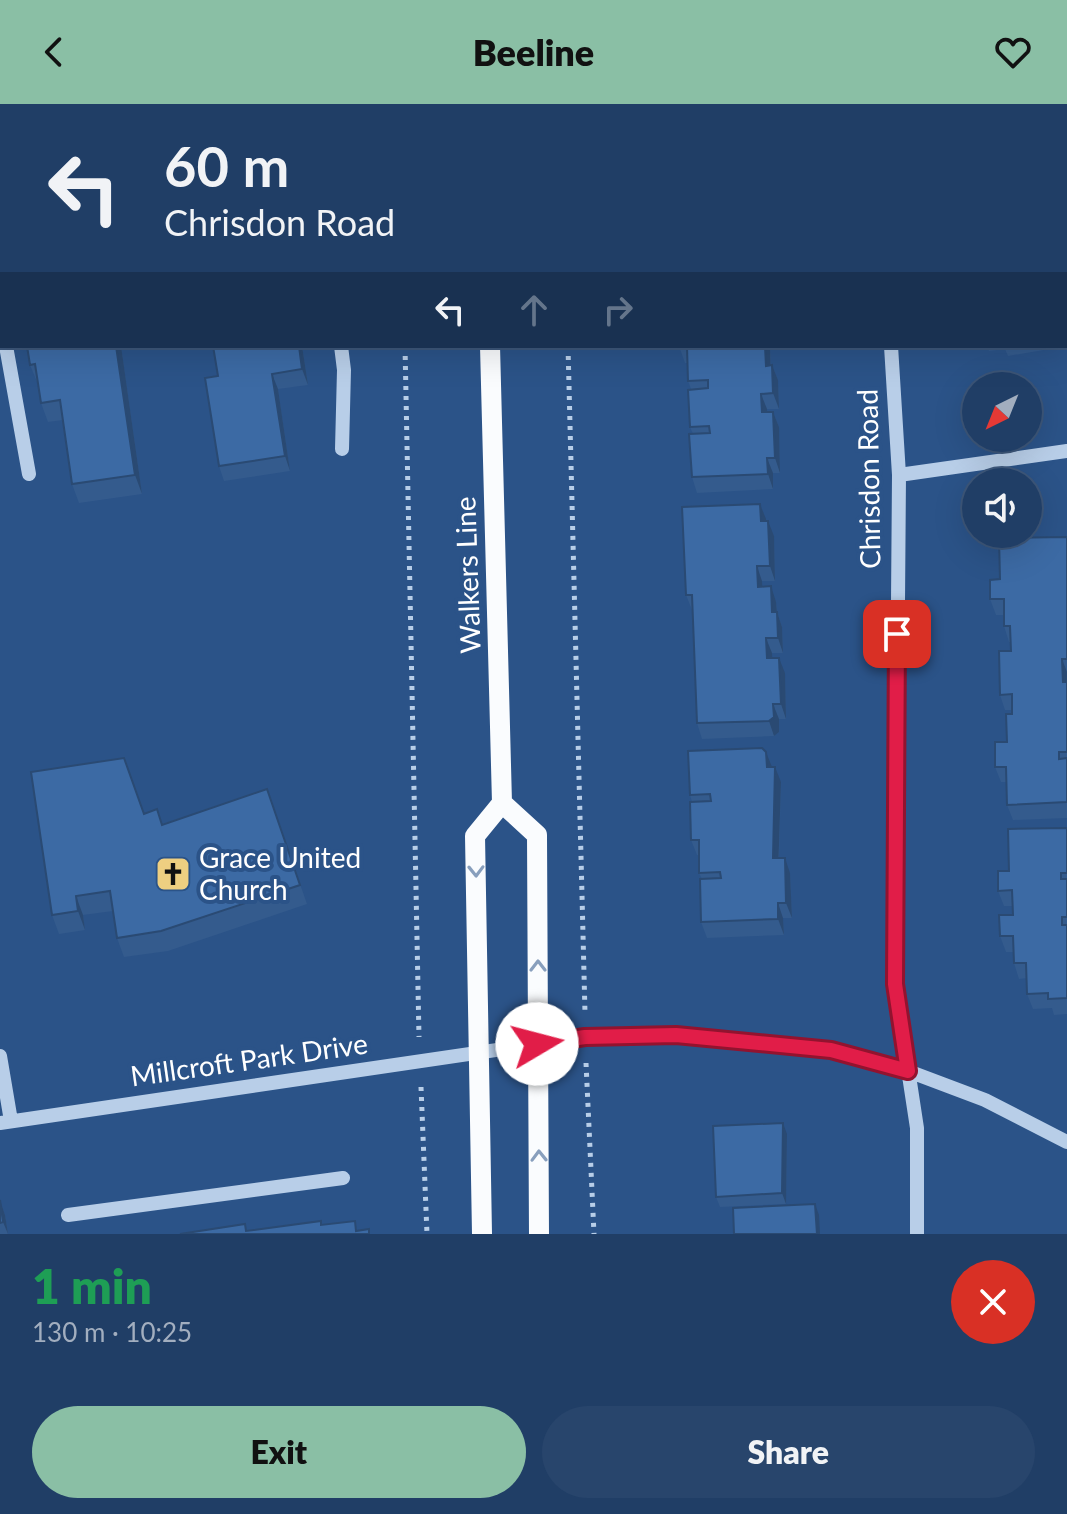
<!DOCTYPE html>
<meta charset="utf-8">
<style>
:root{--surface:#203e66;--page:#28456c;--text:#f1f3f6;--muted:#a2aebf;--line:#3d577a;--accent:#8abfa5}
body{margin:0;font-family:Lato,sans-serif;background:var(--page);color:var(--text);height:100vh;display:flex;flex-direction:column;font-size:30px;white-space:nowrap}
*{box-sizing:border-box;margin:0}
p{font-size:26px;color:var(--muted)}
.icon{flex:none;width:44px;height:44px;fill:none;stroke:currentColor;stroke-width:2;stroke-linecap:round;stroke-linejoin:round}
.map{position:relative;height:1130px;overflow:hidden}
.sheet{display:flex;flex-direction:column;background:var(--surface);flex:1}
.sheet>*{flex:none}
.banner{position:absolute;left:0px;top:0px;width:1068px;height:244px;box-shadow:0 8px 32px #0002,0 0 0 2px var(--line);background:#203e66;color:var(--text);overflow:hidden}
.needle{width:52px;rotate:223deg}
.controls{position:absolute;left:962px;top:268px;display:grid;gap:16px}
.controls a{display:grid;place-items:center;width:80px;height:80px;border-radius:50%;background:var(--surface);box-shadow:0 8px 32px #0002,0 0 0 2px var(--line);font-size:40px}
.pin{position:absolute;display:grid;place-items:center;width:68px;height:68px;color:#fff;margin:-34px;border-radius:16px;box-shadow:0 4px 12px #0006}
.me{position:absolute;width:88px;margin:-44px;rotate:82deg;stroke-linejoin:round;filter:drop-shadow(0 0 6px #0008)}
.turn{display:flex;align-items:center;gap:28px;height:168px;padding:0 32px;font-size:36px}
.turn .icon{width:104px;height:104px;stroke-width:2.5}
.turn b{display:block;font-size:56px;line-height:68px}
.lanes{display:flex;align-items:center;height:76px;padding:0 32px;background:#0003;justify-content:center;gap:40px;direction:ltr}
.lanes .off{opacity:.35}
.round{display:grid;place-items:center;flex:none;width:84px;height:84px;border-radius:42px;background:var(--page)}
.overview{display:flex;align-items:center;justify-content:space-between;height:136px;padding:0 32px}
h1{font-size:48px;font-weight:800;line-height:60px;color:#1e9e55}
.cta{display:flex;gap:16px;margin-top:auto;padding:16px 32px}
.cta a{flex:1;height:92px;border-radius:48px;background:var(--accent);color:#111;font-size:32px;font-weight:800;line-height:92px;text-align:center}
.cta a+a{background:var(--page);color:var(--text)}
header{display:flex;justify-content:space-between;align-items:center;height:104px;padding:0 32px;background:var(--accent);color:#111;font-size:36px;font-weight:800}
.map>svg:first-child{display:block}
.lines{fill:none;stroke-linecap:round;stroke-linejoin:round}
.path{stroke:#b8cee8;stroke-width:5;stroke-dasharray:4 6;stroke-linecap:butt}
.minor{stroke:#b8cee8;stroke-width:14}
.major{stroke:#fafcfe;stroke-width:20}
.wall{fill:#345b8d}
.shaded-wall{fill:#2a4a73}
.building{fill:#3c6aa4;stroke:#2a4a73;stroke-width:2}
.oneway{stroke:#889fbd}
.route-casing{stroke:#92132f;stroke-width:20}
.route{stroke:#e11d48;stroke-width:14}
.labels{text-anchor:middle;stroke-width:8;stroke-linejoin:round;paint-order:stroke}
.street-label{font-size:28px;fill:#fff;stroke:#2b5388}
.poi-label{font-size:28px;fill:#fff;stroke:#2b5388;text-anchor:start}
</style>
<header><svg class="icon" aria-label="back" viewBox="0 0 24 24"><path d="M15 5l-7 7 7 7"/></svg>Beeline<svg class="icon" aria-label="heart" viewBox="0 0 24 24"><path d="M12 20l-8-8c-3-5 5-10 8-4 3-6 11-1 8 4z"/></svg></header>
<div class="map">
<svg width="1067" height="1130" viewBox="0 0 1067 1130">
<rect width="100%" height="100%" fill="#2b5388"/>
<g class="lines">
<path class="path" d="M398 0V2
M561 0V2
M405 242 419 933
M568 242 585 909
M586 959 594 1130
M421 983 427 1130"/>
<path class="minor" d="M310 0 311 2
M878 0V2
M440 2 455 0
M0 72H2
M0 207 2 218
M6 242 29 370
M341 242 344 266 342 345
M891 242 899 371 895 880 917 1024V1130
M899 371 1067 347
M0 952 11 1017
M0 1019 585 933 676 931 831 946 908 967 985 996 1067 1038
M68 1111 343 1074"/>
<path class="major" d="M485 0V2
M502 699 537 731 539 1130
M482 1130 475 732 502 699 490 242"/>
</g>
<path class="wall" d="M18 0H132L120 2H96L95 1 87 2H18Z
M121 242 142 390 79 399 72 380 63 316 48 318 41 299 38 280 30 261Z
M213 242H302L308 281 278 285 290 367 224 377 219 362 218 272Z
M679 242H770L771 261H772L778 276 779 305H767V308H773L779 323 780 369H773V385L697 389 692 373 693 330 690 323 691 285 688 277V259H685Z
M987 242H1049V245L1008 252 1005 245 989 247Z
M760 400 766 417 774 432 775 477H762V483L776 498 777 508 782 523 783 549H772V554L785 569 786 615H779V628L774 632 702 635 697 619 692 506 686 491Z
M1067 433V714L1013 716 1007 701 1006 678H1001L995 663 1007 638 1012 610V606H1005L1000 591 1011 547V538H1009L1004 522V511H996L990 495 1000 475Z
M772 663 781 678 779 754 790 769 792 814H783L784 831 707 834 701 818 702 775 699 769V751H697L691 736 692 698 690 691Z
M267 685 307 800 168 847 124 853 117 834 113 807 83 811 85 826 59 830 52 811 144 710 157 705 162 720Z
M1067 724V910L1054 911 1052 904 1033 905 1027 890V874L1019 875 1014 859 1013 848H1006L1000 832 1013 811V802H1004L998 787 1009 767Z
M787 1030 786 1100 720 1103 716 1093Z
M0 1096 5 1111 8 1130H0Z"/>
<path class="shaded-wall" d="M116 242H121L142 390 135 371Z
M299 242H302L308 281 302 265Z
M765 242H770L771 277 766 262Z
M772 261 778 276 779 305 773 289Z
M272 270 278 285 290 367 285 352Z
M761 290 767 305 768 324 762 308Z
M773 308 779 323 780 369 775 354Z
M767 354 773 369V385L768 370Z
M760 400 766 415V433L761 417Z
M768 417 774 432 775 477 770 462Z
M757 462 762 477 763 498 758 483Z
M771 482 776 498 777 509V508L782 523 783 549 778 534 772 508Z
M766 534 772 549 773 570 767 554Z
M779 554 785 569 786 615 781 600Z
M1062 555 1067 568V588L1063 578Z
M773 600 779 615V628L774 632 769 617Z
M766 648 772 663H767Z
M775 663 781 678 778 770 773 754Z
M785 754 790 769 792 814 786 799Z
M76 792 83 811 85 826 78 807Z
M778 799 783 814 784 831 778 815Z
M783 1019 787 1030 786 1100 782 1089Z
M0 1096 5 1111 8 1130 3 1118Z
M815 1100 819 1111 820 1130H817Z"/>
<path class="building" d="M664 0H748V2H664Z
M977 0H1067V30L1066 31V2H977Z
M1066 135H1067L1066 214Z
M27 242H116L135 371 72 380 60 296 41 299 35 260 30 261Z
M213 242H299L302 265 272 270 285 352 219 362 205 274 218 272Z
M679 242H765L766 262 772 261 773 289 761 290 762 308H773L775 354H767L768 370 692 373 689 330 710 329 709 322 690 323 688 286 708 284V276L688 277 687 243H679Z
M760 400 761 417H768L770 462H757L758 483 771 482 772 508H777L778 534H766L767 554H779L781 600H773L774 613 769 617 697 619 692 491H686L682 403Z
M1067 433V555H1062L1063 578H1067V648H1059V655L1067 654V698L1007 701 1006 663H995V638H1007L1006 610H1012V590L1000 591 999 547H1011L1010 522H1004V495H990V476L1000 475 999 434Z
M762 644 766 648 767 663H775L773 754H785L786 799H778V815L701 818 700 775 721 774 720 768 699 769V736H691L690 698 711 697 710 690 690 691 688 647Z
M124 654 144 710 157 705 162 721 267 685 300 781 161 827 117 834 110 787 76 792 78 807 52 811 31 668Z
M1067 724V769H1061V775H1067V813H1062V821H1067V894L1048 895V889L1027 890 1026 859H1014L1013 832H1000L999 811H1013L1012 786 998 787V767H1009L1008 725Z
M783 1019 782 1089 716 1093 713 1022Z
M0 1096 3 1118 0 1119Z
M815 1100 817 1130H734L733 1104Z
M321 1117V1121L355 1117 356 1127 369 1125V1130H180L245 1120 246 1127Z"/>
<defs><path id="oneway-chevron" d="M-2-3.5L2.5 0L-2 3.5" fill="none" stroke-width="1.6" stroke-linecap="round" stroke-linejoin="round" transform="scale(2)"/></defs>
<g class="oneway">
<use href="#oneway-chevron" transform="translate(476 767) rotate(89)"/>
<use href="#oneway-chevron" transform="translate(538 862) rotate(-90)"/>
<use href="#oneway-chevron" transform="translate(539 1052) rotate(-91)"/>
</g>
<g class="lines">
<defs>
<path id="route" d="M537 940 585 933 676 931 831 946 908 967 895 880 897 530"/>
</defs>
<use href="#route" class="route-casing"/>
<use href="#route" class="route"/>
</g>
<defs>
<symbol id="church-square" viewBox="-11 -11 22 22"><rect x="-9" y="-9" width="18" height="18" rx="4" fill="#eecf81" stroke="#2b5388"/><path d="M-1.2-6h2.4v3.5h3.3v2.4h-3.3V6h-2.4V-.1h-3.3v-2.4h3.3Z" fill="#111"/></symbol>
</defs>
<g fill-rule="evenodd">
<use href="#church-square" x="153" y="750" width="40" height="40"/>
</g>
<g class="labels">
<g class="street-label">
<text transform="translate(869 375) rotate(-91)" y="10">Chrisdon Road</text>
<text transform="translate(468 471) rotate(-92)" y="10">Walkers Line</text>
<text transform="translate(249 956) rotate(-8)" y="10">Millcroft Park Drive</text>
</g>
<g class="poi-label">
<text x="199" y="764">Grace United<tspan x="199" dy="32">Church</tspan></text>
</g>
</g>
</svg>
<div class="controls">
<a><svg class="needle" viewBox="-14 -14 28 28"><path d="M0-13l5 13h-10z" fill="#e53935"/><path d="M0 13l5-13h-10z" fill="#a2aebf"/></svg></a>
<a><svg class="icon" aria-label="sound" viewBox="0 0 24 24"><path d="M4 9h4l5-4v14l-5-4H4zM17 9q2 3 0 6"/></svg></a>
</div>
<div class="pin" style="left:897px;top:530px;background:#d93025"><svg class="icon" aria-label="arrive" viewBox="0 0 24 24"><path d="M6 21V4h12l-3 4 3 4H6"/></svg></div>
<svg class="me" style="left:537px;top:940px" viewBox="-20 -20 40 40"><circle r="19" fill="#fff"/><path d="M0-13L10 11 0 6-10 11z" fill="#e11d48"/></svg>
<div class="banner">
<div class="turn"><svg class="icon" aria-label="left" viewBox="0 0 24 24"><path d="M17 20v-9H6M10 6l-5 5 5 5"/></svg><div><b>60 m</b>Chrisdon Road</div></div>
<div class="lanes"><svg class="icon" aria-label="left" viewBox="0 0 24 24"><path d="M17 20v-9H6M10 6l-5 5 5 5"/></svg><svg class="icon off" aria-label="ahead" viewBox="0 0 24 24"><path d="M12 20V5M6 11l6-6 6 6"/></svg><svg class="icon off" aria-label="right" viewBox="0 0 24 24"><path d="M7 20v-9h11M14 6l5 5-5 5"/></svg></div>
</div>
</div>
<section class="sheet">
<div class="overview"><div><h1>1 min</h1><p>130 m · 10:25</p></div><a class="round" style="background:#d93025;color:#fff"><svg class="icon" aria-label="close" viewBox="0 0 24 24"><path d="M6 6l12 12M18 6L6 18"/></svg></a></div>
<div class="cta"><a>Exit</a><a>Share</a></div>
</section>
